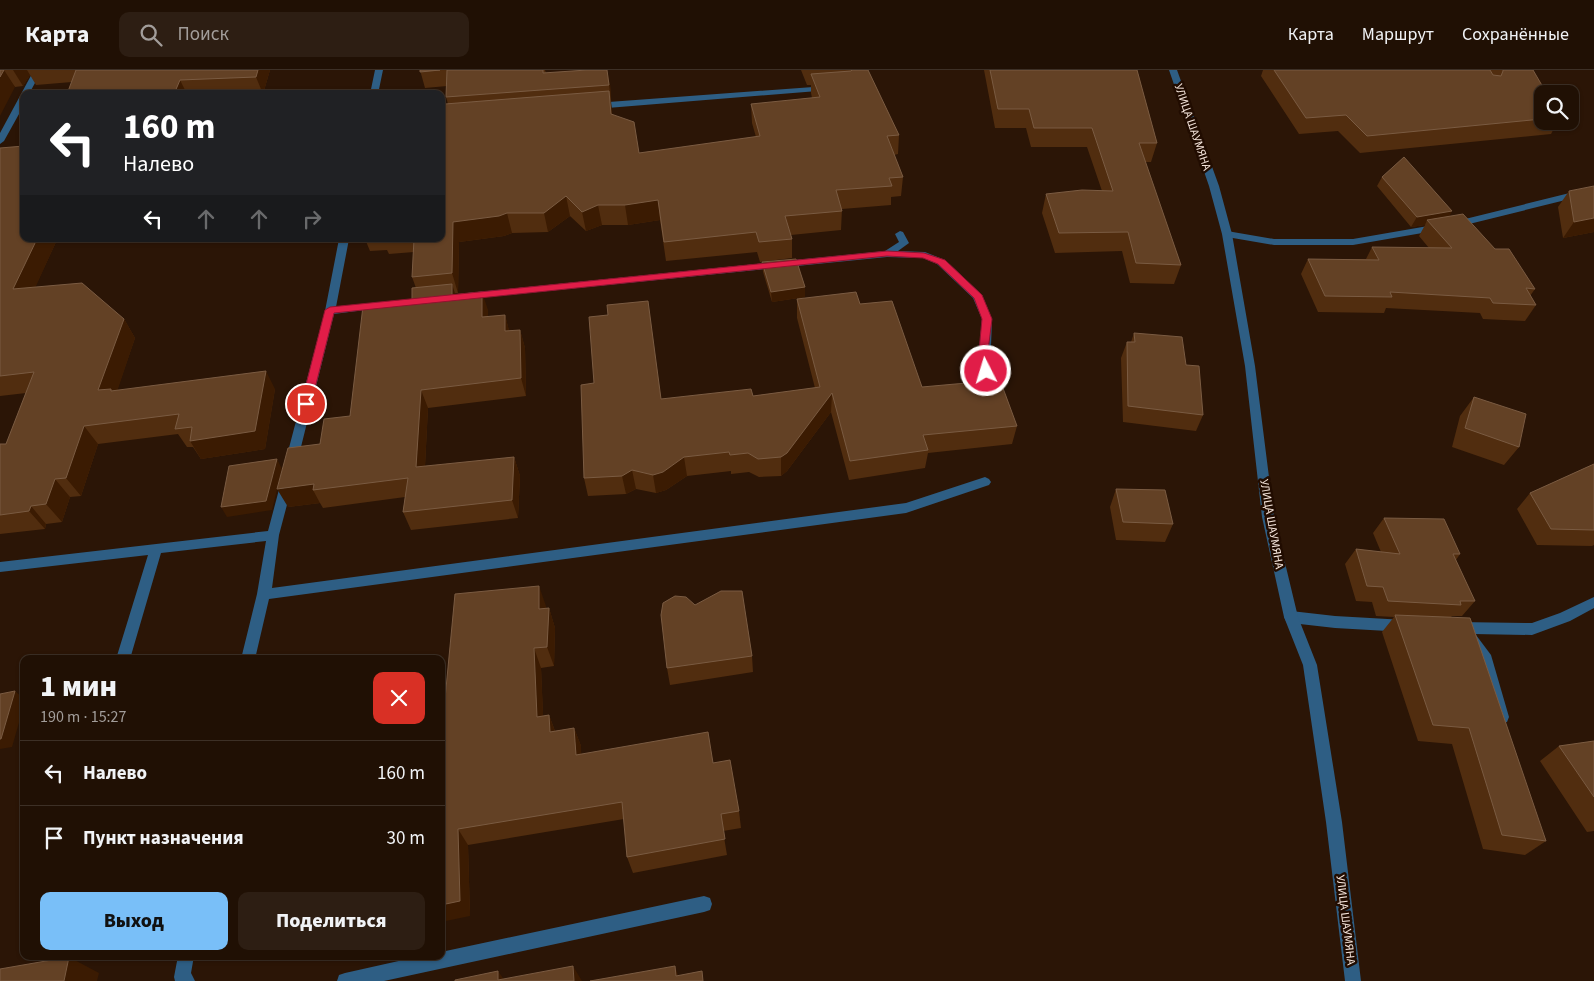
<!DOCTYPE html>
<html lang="ru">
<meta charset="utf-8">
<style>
:root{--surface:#201004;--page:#2d1e13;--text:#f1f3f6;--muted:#a29d9a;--line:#3d3026;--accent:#79bff8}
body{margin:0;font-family:"Source Sans 3",sans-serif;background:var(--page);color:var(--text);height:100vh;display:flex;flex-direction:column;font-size:19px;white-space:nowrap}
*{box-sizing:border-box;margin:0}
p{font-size:16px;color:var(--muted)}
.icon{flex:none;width:28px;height:28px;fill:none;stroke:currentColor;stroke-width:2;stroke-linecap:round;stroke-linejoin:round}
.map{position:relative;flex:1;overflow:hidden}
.side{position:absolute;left:20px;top:585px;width:425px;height:305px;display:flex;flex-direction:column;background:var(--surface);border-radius:10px;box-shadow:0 1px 4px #0004,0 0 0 1px var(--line)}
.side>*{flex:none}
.guide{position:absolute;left:20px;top:20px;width:425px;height:152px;border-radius:10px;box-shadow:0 1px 4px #0004,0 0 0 1px var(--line);background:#202124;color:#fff;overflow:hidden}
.controls{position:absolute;left:1534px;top:15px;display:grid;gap:10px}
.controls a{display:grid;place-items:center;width:45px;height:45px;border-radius:10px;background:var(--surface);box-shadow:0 1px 4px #0004,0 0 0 1px var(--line);font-size:25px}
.pin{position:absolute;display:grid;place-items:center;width:42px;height:42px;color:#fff;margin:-21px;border:2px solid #fff;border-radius:50%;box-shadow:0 1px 5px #0007}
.me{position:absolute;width:55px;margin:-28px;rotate:355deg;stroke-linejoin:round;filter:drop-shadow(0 0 4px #0008)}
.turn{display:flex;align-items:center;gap:18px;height:105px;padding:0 20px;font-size:22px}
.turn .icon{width:65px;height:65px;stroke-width:2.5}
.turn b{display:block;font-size:35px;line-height:42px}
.lanes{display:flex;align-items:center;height:48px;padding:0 20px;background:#0003;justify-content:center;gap:25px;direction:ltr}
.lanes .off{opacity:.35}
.round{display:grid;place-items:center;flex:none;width:52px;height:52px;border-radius:10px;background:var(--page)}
.overview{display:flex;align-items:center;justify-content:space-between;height:85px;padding:0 20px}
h1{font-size:30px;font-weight:800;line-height:38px}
.primary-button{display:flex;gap:10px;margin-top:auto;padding:10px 20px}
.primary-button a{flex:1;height:58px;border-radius:10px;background:var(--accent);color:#111;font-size:20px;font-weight:800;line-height:58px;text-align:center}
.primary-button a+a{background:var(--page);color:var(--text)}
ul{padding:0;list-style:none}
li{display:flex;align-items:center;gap:15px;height:65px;padding:0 20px;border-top:1px solid var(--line)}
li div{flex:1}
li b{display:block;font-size:19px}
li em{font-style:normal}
header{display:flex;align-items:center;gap:30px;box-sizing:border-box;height:70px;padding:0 25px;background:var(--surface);border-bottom:1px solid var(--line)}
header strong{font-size:24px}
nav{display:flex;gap:28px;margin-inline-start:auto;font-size:18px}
.search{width:350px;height:45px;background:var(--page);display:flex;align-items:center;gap:12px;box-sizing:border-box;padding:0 18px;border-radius:10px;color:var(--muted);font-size:19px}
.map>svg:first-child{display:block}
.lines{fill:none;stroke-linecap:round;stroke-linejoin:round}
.minor{fill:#2e5e84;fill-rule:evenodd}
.tertiary{fill:#2e5e84;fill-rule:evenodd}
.wall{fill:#512d0f}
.shaded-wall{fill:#3b1b02}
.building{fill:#634125;stroke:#7a5b42}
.route{fill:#e11d48;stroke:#92132f}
.labels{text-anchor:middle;stroke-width:5;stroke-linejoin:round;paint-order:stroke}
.street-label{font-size:12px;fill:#f6e6dc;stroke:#210c00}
</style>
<header>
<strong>Карта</strong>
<div class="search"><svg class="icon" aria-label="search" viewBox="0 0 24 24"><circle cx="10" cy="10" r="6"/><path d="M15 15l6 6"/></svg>Поиск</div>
<nav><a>Карта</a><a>Маршрут</a><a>Сохранённые</a></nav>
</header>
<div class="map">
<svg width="1594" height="911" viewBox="0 0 1594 911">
<rect width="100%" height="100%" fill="#2b1506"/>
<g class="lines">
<path class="minor" d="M34 0H42L29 24H24V35L4 71 0 74V63Z
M375 0H383L378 24H370Z
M827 16 831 18 830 20 595 39 591 36 595 33Z
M1594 117V123L1457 157 1353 175H1274L1227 167 1222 164 1227 161 1274 169H1353L1457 151Z
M900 161 903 162 909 173 898 181 925 182 945 190 982 225 992 249 990 304 986 305 981 301 979 281 982 249 973 228 937 194 923 188 887 187 467 229 462 226 467 223 885 181 899 172 895 164Z
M339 169H349L336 237 380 232 385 235 380 238 334 244 297 393 291 397 285 393 325 241Z
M287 407 291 409 293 412 279 465 272 518 906 433 985 407 989 409 991 412 989 415 906 443 269 529 255 589H241L257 524 266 471 161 483 130 589H116L148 485 0 502V492L268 461 281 412 283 409Z
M1594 527V538L1570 551 1532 565 1473 564 1476 565 1491 585 1509 647 1507 652 1502 653 1497 652 1478 588 1464 569 1469 564 1452 562 1450 558 1452 554 1457 552 1532 553 1560 543Z
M1291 541 1335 546 1405 550 1410 552 1412 556 1410 560 1405 562 1335 558 1291 553 1286 551 1284 547 1286 543Z
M704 826 710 828 712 834 710 840 704 842 384 911H337L339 905 345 903 421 886H441V882Z
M178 886H194L191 903 195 911H175L174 907Z"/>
<path class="tertiary" d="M1169 0H1177L1219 116 1232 164 1255 296 1274 447 1298 547 1317 595 1342 752 1361 911H1345L1326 752 1303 595 1284 547 1262 447 1245 296 1222 164 1209 116Z"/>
</g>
<path class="wall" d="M0 0H270L263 24H67L72 12 36 15 30 5 23 16 15 17Z
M420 0H545L546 3 610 14 612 44 639 83 756 67 752 53 751 34 812 28 811 23V15H807L801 0H868L899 65 898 84 894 85 903 107 901 126 891 127V135L842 139 841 160 791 165 792 169V188L760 192 757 182 666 191 660 150 628 155H602L586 161 570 146 548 162 512 163 504 166 459 172 458 223H455L456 225 488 240V247L505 245 509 261 520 260 525 278 526 326 428 338 425 396 514 387 520 406 518 448 411 460 403 442 405 427 323 438 320 433 288 437 320 374 350 346 412 231 416 218 412 207 414 182 389 184 387 180 370 181 365 169H441L445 69 448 34 446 27 447 16 425 18Z
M984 0H1137L1157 73 1151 92H1145L1181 195 1174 214 1130 213 1122 181 1055 183 1042 143 1046 124 1102 121 1087 77H1031L1026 58H995Z
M1263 0H1533L1542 24V51H1558L1551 64 1360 83 1338 61 1299 64 1261 6Z
M0 78 24 169H54L56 172 35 217 124 249 135 268 117 320 275 319 265 379 201 389 193 377H187L178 364 98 374 81 426 70 427 62 452 46 454 45 459 0 464V374H6L26 323 0 326Z
M1382 107 1449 146 1495 179 1535 219 1530 226 1536 235 1525 251 1483 249 1480 243 1386 238 1384 243 1318 242 1301 204 1308 189H1366L1372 177 1429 178 1419 166 1425 155 1411 157 1377 116Z
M1569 121 1594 162 1563 168 1558 137Z
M762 192 805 217V227L772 232 763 202Z
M797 229 860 234 922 317 1017 356 1012 374 928 383 925 398 849 410 831 342 787 401 781 406 759 407 749 402 731 404V401L687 406 666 420 656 423 636 419 626 424 588 426 584 408 753 326 815 318 797 248Z
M1134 263 1186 295 1203 345 1196 361 1123 352 1121 288 1127 272H1131Z
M1474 327 1519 377 1504 395 1452 377 1460 346Z
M1594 394V475L1592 476 1537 475 1517 439 1530 423Z
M1116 419 1173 454 1165 472 1116 470 1110 437Z
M1384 448 1460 484 1456 490 1475 531 1462 546H1452L1450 548 1546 771 1525 785 1483 779 1452 674 1418 671 1382 562 1394 547 1376 546 1372 532 1356 531 1345 494 1356 479 1381 482 1373 463Z
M695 535 752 586 753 602 670 615 667 598Z
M546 536V538H549L555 558 554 596 541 598 543 646 549 645 555 661 574 658 581 676V684L713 693 739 741 741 758 723 761 727 785 633 803 627 787 624 749 468 775 470 846 443 650Z
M1594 671V761L1587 762 1540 691 1559 676Z"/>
<path class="shaded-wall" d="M4 0 15 17 0 46V7Z
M13 0H27L30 5 23 16Z
M258 0H270L263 24 256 7Z
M607 0 610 14 611 31 609 15Z
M180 10 187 24H174Z
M609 21 612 40 614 63 611 44Z
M566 126 570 146 548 162 544 143Z
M658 130 660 150 628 155 625 135Z
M598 135 602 155 586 161 582 142Z
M1452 141 1447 151 1427 150 1425 155 1411 157 1417 147Z
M507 143 512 163 504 166 459 172 458 223 452 203 453 152Z
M1594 148V162L1563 168 1574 152Z
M37 169H54L56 172 26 238 13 219Z
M452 214 458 233 452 225Z
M805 217V227L772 232 771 222Z
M482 222 488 240V266L482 247Z
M505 245 510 264 505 261Z
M124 249 135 268 116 325 98 320Z
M520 260 525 278 526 326 521 308Z
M266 301 275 319 265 379 201 389 190 371Z
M421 320 428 338 424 415 416 397Z
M832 323 831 342 787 401 781 406V387Z
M84 356 98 374 81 426 66 408Z
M514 387 520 406 518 448 512 430Z
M684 387 687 406 666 420 656 423 653 405Z
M277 389 282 399 272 440 227 447 221 437Z
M632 400 636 419 626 424 622 406Z
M55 409 70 427 62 452 46 434Z
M314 414 313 420 320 433 288 437 277 419Z
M31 436 46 454 45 459 29 441Z
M539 516 546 536 545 559 539 539Z
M549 538 555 558 554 596 547 577Z
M534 578 541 598 544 666 537 647Z
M15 621 24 629V635L12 677 0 679V669Z
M549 645 556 664 550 662Z
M574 658 581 676 582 703 576 685Z
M458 759 468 775 470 846 441 852V835Z
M69 887 99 903 97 911H64Z
M573 896 582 911H574Z
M675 896 680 911 676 906Z
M498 901 505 911 498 910Z"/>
<path class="building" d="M0 0H4L0 7Z
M76 0H258L256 7 180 10 174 24H67Z
M420 0H440L420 2Z
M447 0H543V3L587 0H607L609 15 446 27Z
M852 0H868L899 65 887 66 903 107 889 108 892 116 836 120 842 141 785 146 792 169 759 172 756 162 664 172 658 130 625 135H598L582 142 566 126 544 143H507L499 146 453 152 452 203 412 207 414 169H441V69H445V34L609 21 611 44 634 52 639 83 760 66 751 34 820 27 811 4 851 1Z
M990 0H1137L1157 73H1139L1181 195 1136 193 1128 162 1059 163 1046 124 1082 120 1113 121 1092 58H1034L1029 39H998Z
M1274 0H1490L1493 5 1501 6 1503 1V0H1533L1547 24H1542V49L1367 66 1346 45 1306 48Z
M24 76V169H37L13 219 82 213 124 249 98 320 111 319V321L266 301 255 361 190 371 192 357 175 359 179 344 84 356 66 408 55 409 46 434 31 436 29 441 0 445V374H6L34 302 0 306V78Z
M1404 87 1452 141 1417 147 1382 107Z
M1594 116V148L1574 152 1569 121Z
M1463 144 1495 179H1509L1535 219 1526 218 1536 235 1493 233 1490 228 1390 222 1392 227 1325 226 1308 189 1379 190 1372 177 1452 178 1427 150Z
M796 189 805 217 771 222 762 192Z
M452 214V225L482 222V247L505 245V261L520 260 521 308 421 320 416 397 514 387 512 430 403 442 408 408 313 420 314 414 277 419 288 378 320 374 324 349 350 346 363 236 412 231V218Z
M856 222 860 234 892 231 922 317 1000 310 1017 356 923 365 928 380 850 391 832 323 787 383 781 387 758 389 748 383 730 385 729 382 684 387 663 402 653 405 632 400 622 406 584 408 581 315 594 313 589 247 608 245 607 235 648 231 661 329 751 319 753 326 820 317 797 229Z
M1134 263 1182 267 1186 295 1199 296 1203 345 1128 336 1127 272H1135Z
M1474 327 1526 344 1519 377 1465 358Z
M277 389 266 431 221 437 229 396Z
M1594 394V460L1551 459 1530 423Z
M1116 419 1165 420 1173 454 1123 452Z
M1384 448 1444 449 1460 484H1453L1475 531H1460L1461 535 1388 531 1383 517 1367 516 1356 479 1400 484Z
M539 516V539L549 538 547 577 534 578 537 647 549 645 550 662 574 658 576 685 708 662 713 693 730 690 739 741 721 744 725 769 627 787 622 732 458 759 460 831 441 835V650H443L455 524Z
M721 521H742L752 586 667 598 661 545 663 533 675 526 686 527 695 535Z
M1395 545 1470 548 1546 771 1502 765 1469 658 1433 655Z
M15 621 1 669H0V624Z
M1594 671V727L1559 676Z
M69 887 64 911H0V899Z
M573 896 574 911H455V910L498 901V910Z
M675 896 676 906 702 901 703 911H590Z"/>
<path class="route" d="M887 181 924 183 945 190 982 225 992 249 988 281 991 301 990 304H983L981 301 979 281 982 249 974 228 938 194 923 188 887 186 334 243 311 334 306 338 301 334 325 240 330 237Z"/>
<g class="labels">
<g class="street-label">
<text transform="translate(1193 57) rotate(71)" y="4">УЛИЦА ШАУМЯНА</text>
<text transform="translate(1272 454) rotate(80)" y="4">УЛИЦА ШАУМЯНА</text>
<text transform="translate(1346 850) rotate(83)" y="4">УЛИЦА ШАУМЯНА</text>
</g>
</g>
</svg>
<div class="controls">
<a><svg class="icon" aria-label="search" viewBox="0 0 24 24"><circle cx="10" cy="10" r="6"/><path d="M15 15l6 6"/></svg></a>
</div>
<div class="pin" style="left:306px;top:334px;background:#d93025"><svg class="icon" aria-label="arrive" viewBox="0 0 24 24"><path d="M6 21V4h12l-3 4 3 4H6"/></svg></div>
<svg class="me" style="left:986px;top:301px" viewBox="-20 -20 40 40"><circle r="17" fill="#e11d48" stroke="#fff" stroke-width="3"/><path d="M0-11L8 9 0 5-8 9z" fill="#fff"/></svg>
<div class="guide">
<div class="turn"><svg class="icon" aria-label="left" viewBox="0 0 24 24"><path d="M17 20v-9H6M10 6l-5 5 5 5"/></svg><div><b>160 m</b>Налево</div></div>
<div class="lanes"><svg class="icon" aria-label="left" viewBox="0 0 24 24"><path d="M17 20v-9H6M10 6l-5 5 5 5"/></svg><svg class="icon off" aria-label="ahead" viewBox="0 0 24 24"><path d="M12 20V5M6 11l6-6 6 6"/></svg><svg class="icon off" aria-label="ahead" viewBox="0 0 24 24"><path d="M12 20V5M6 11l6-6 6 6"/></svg><svg class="icon off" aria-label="right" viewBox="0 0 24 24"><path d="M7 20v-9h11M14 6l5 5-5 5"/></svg></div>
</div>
<section class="side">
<div class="overview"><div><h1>1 мин</h1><p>190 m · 15:27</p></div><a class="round" style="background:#d93025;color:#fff"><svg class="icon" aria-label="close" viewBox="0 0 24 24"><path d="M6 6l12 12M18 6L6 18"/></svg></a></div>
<ul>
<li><svg class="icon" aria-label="left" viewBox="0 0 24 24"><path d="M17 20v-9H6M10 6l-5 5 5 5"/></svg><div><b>Налево</b></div><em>160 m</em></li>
<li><svg class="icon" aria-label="arrive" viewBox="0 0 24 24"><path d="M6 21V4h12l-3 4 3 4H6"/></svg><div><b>Пункт назначения</b></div><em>30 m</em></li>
</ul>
<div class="primary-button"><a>Выход</a><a>Поделиться</a></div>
</section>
</div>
